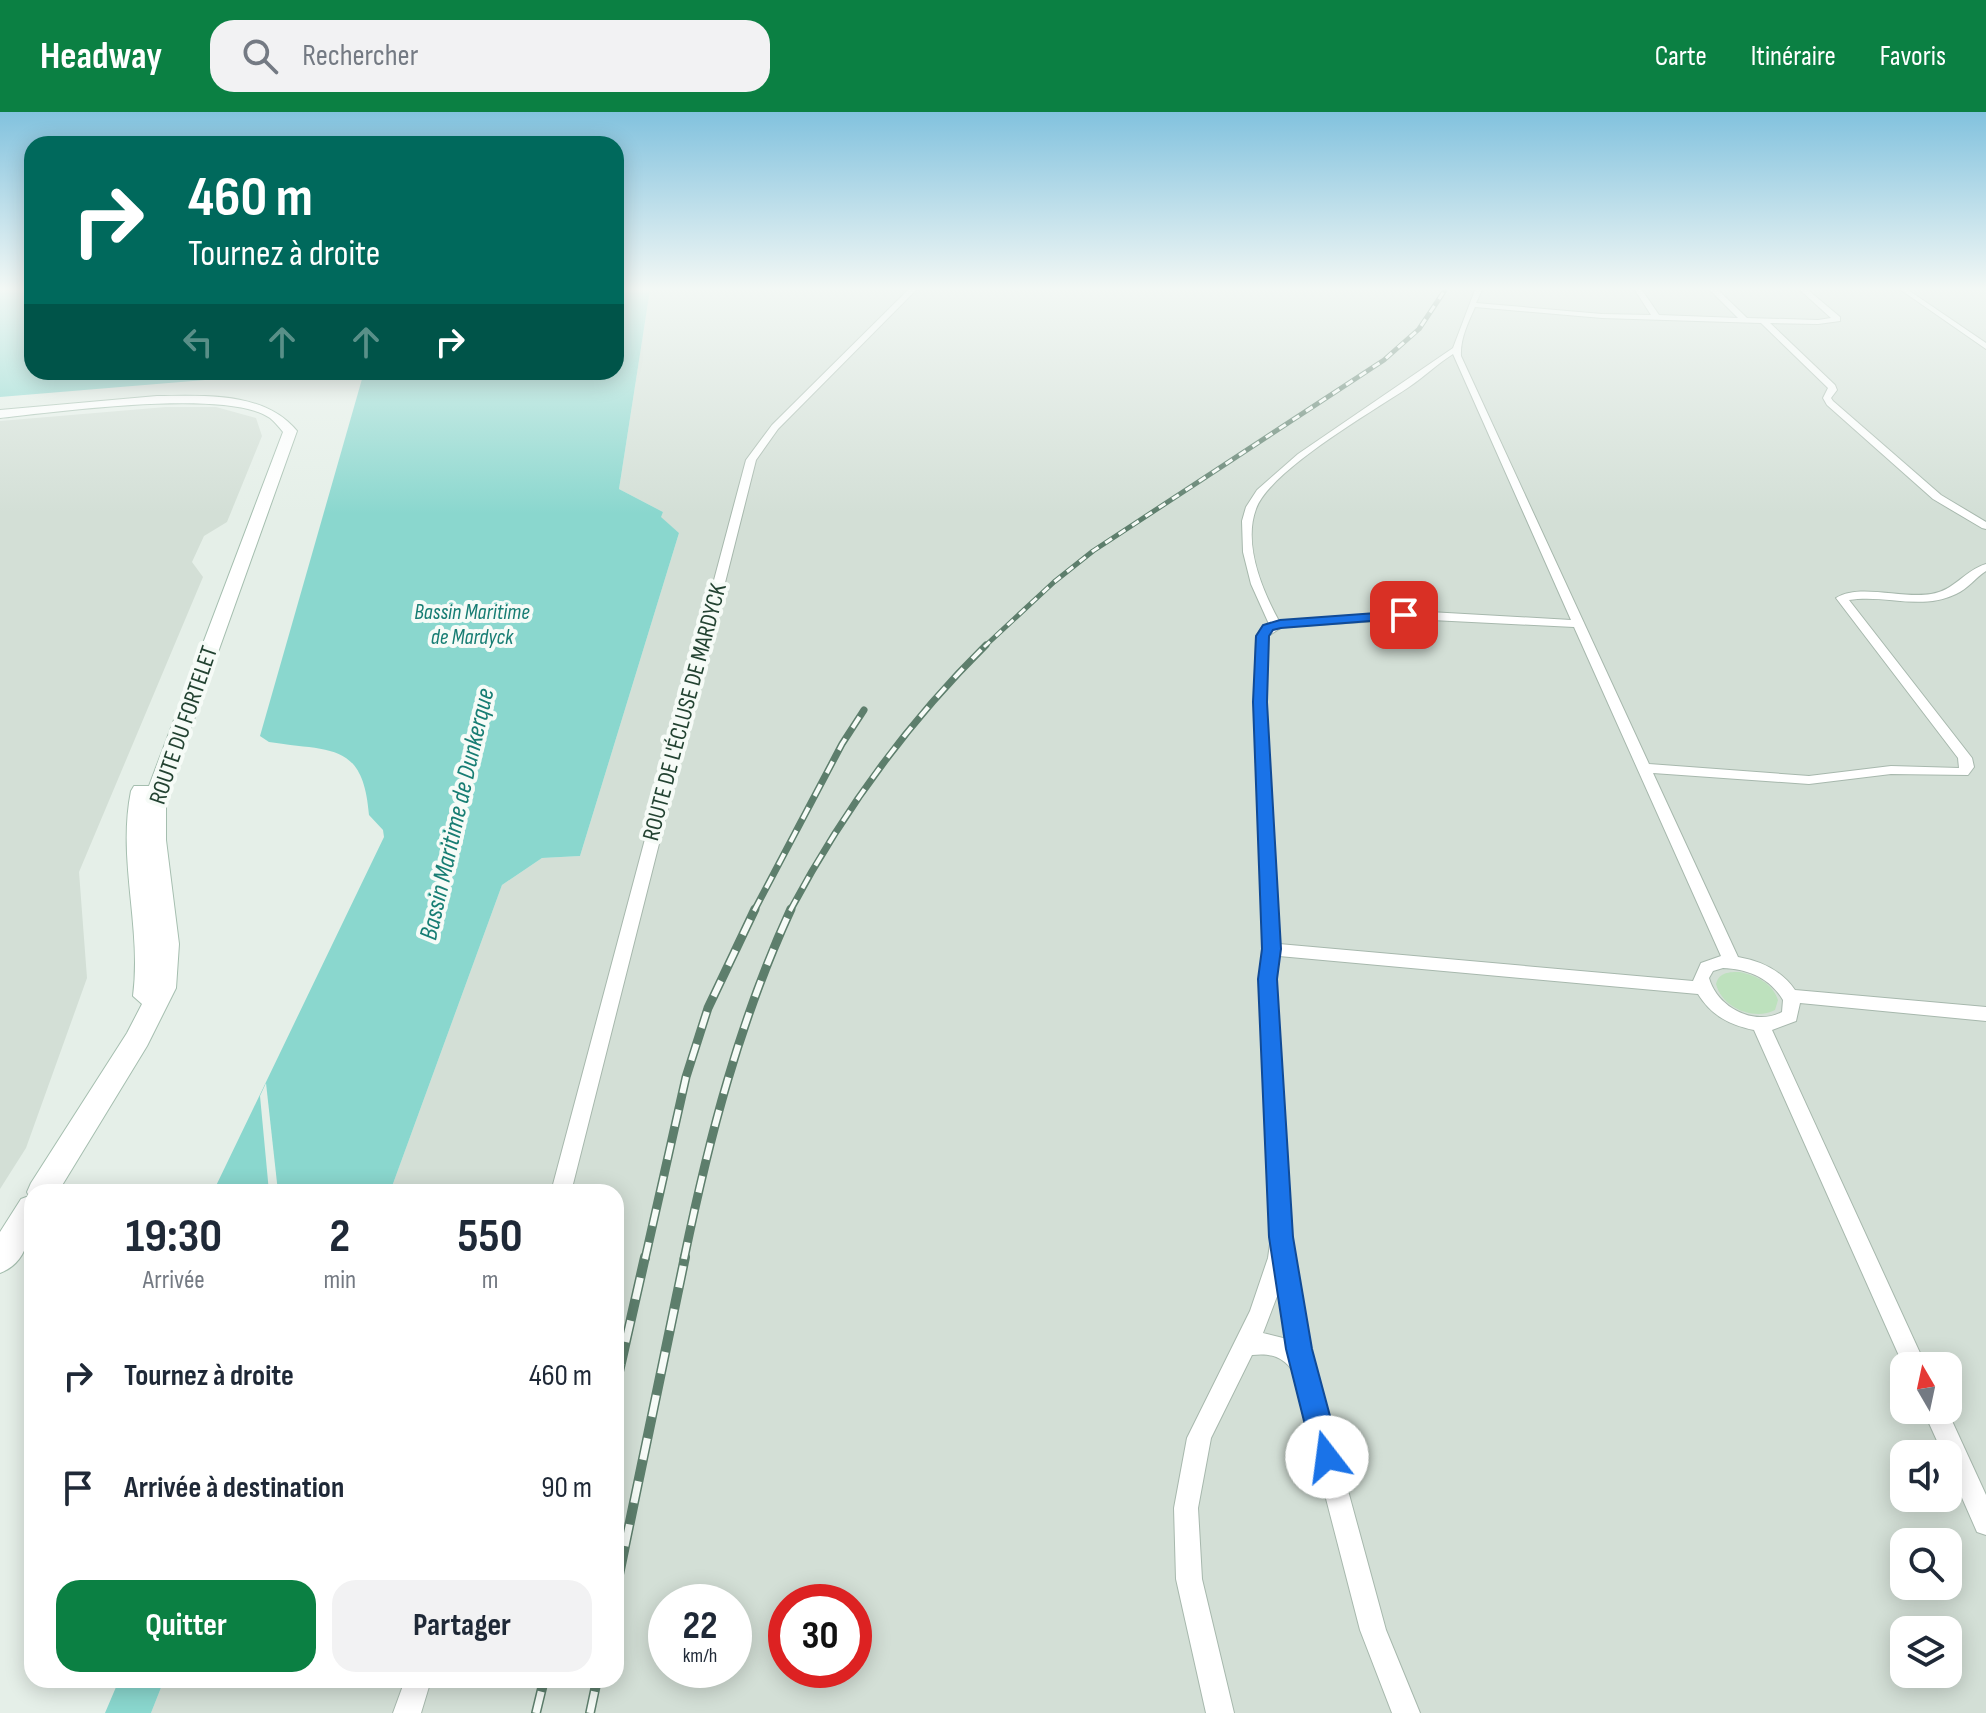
<!DOCTYPE html>
<html lang="fr">
<meta charset="utf-8">
<style>
:root{--surface:#fff;--page:#f2f2f3;--text:#1f2937;--muted:#747a83;--accent:#0b8043}
body{margin:0;font-family:"Sofia Sans Condensed",sans-serif;background:var(--page);color:var(--text);height:100vh;display:flex;flex-direction:column;font-size:30px;white-space:nowrap}
*{box-sizing:border-box;margin:0}
p{font-size:26px;color:var(--muted)}
.icon{flex:none;width:44px;height:44px;fill:none;stroke:currentColor;stroke-width:2;stroke-linecap:round;stroke-linejoin:round}
.map{position:relative;flex:1;overflow:hidden}
.sheet{position:absolute;left:24px;top:1072px;width:600px;height:504px;display:flex;flex-direction:column;background:var(--surface);border-radius:24px;box-shadow:0 4px 20px #0003}
.sheet>*{flex:none}
.banner{position:absolute;left:24px;top:24px;width:600px;height:244px;border-radius:24px;box-shadow:0 4px 20px #0003;background:#00695c;color:#fff;overflow:hidden}
.needle{width:52px;rotate:351deg}
.controls{position:absolute;left:1890px;top:1240px;display:grid;gap:16px}
.controls a{display:grid;place-items:center;width:72px;height:72px;border-radius:16px;background:var(--surface);box-shadow:0 4px 20px #0003;font-size:40px}
.speed{position:absolute;left:648px;top:1472px;display:flex;gap:16px;font-size:40px;font-weight:700;text-align:center}
.speed>*{display:grid;place-content:center;width:104px;height:104px;border-radius:50%;background:var(--surface);box-shadow:0 4px 20px #0003;line-height:1}
.speed small{font-size:20px;font-weight:400}
.speed .limit{border:12px solid #d22;background:#fff;color:#111}
.pin{position:absolute;display:grid;place-items:center;width:68px;height:68px;color:#fff;margin:-34px;border-radius:16px;box-shadow:0 4px 12px #0006}
.me{position:absolute;width:88px;margin:-44px;rotate:345deg;stroke-linejoin:round;filter:drop-shadow(0 0 6px #0008)}
.turn{display:flex;align-items:center;gap:28px;height:168px;padding:0 32px;font-size:36px}
.turn .icon{width:104px;height:104px;stroke-width:2.5}
.turn b{display:block;font-size:56px;line-height:68px}
.lanes{display:flex;align-items:center;height:76px;padding:0 32px;background:#0003;justify-content:center;gap:40px;direction:ltr}
.lanes .off{opacity:.35}
.eta{display:flex;justify-content:space-evenly;align-items:center;height:136px;text-align:center}
.eta b{font-size:48px;font-weight:700;line-height:56px}
.primary-button{display:flex;gap:16px;margin-top:auto;padding:16px 32px}
.primary-button a{flex:1;height:92px;border-radius:24px;background:var(--accent);color:#fff;font-size:32px;font-weight:700;line-height:92px;text-align:center}
.primary-button a+a{background:var(--page);color:var(--text)}
ul{padding:0;list-style:none}
li{display:flex;align-items:center;gap:24px;height:112px;padding:0 32px}
li div{flex:1}
li b{display:block;font-size:30px}
li em{font-style:normal}
header{display:flex;align-items:center;gap:48px;box-sizing:border-box;height:112px;padding:0 40px;background:var(--accent);color:#fff}
header strong{font-size:38px}
nav{display:flex;gap:44px;margin-inline-start:auto;font-size:28px}
.search{width:560px;height:72px;background:var(--page);display:flex;align-items:center;gap:20px;box-sizing:border-box;padding:0 28px;border-radius:24px;color:var(--muted);font-size:30px}
.map>svg:first-child{display:block}
.built{fill:#d3dfd6;fill-rule:evenodd}
.green{fill:#bde1bd}
.water{fill:#8ad7ce}
.pier{fill:#e5efe8}
.lines{fill:none;stroke-linecap:round;stroke-linejoin:round}
.minor-casing{stroke:#a7b8ad;stroke-width:2}
.secondary-casing{stroke:#a5beaf;stroke-width:2}
.minor{fill:#fff;fill-rule:evenodd}
.secondary{fill:#fff;fill-rule:evenodd}
.rail-far3-casing{stroke:#5d7e6c;stroke-width:5}
.rail-far2-casing{stroke:#5d7e6c;stroke-width:7}
.rail-far1-casing{stroke:#5d7e6c;stroke-width:9}
.rail-casing{stroke:#5d7e6c;stroke-width:10}
.rail-far3{stroke:#f6fbf7;stroke-width:3;stroke-dasharray:8;stroke-linecap:butt}
.rail-far2{stroke:#f6fbf7;stroke-width:4;stroke-dasharray:13;stroke-linecap:butt}
.rail-far1{stroke:#f6fbf7;stroke-width:6;stroke-dasharray:17;stroke-linecap:butt}
.rail{stroke:#f6fbf7;stroke-width:7;stroke-dasharray:22;stroke-linecap:butt}
.route{fill:#1a73e8;stroke:#114b97;stroke-width:2}
.labels{text-anchor:middle;stroke-width:8;stroke-linejoin:round;paint-order:stroke}
.far-water-label{font-size:22px;font-style:italic;fill:#177d73;stroke:#f6fbf7}
.street-label{font-size:24px;fill:#224231;stroke:#f6fbf7}
.water-label{font-size:26px;font-style:italic;fill:#177d73;stroke:#f6fbf7}
</style>
<header>
<strong>Headway</strong>
<div class="search"><svg class="icon" aria-label="search" viewBox="0 0 24 24"><circle cx="10" cy="10" r="6"/><path d="M15 15l6 6"/></svg>Rechercher</div>
<nav><a>Carte</a><a>Itinéraire</a><a>Favoris</a></nav>
</header>
<div class="map">
<svg width="1986" height="1601" viewBox="0 0 1986 1601">
<rect width="100%" height="100%" fill="#e5efe8"/>
<path class="built" d="M650 178H1986V1601H151L164 1568H616V1080H390L502 773 542 746 580 744 679 421 660 405 663 400 619 377ZM1904 1254H1948V1298H1904ZM1904 1342H1948V1386H1904ZM1904 1430H1948V1474H1904ZM666 1490H734V1558H666ZM786 1490H854V1558H786ZM1904 1518H1948V1562H1904Z
M166 295H216L256 306 262 324 227 410 204 424 192 450 203 465 79 760 87 866 26 1036 0 1077V309Z"/>
<path class="green" d="M1740 860C1757 864 1772 871 1778 888L1775 898C1754 909 1722 896 1716 872 1719 860 1729 860 1740 860Z"/>
<path class="water" d="M0 178H32V260H301L0 285Z
M616 178H650L619 377 663 400 661 405 679 421 580 744 542 746 502 773 390 1080H213L384 725 383 718 369 703C363 629 331 640 269 630L260 624 364 260H616Z
M119 1568H164L151 1601H105Z"/>
<path class="pier" d="M266 971 278 1080H269L260 984Z"/>
<g class="lines">
<defs>
<path id="minor" d="M908 178H916L778 317 756 348 571 1080H551L746 348 772 313Z
M1475 178H1482L1476 191 1602 202 1651 203 1635 178H1642L1659 203 1738 206 1710 178H1718L1747 206 1818 208 1831 206 1800 178H1808L1840 205V209L1818 212 1770 211 1835 273 1837 278 1831 286 1833 289 1941 383 1986 410V417L1982 416 1933 387 1827 293 1823 286 1828 276 1761 211 1602 206 1475 195C1468 211 1460 227 1461 244L1649 652 1809 664 1891 654 1959 656 1958 646 1836 486C1858 471 1903 487 1931 482 1954 479 1965 458 1986 452V459C1975 466 1968 477 1956 482 1921 499 1885 482 1849 488L1972 646 1974 655 1968 663 1891 662 1809 672 1653 661 1738 845C1761 849 1781 858 1795 878L1986 895V909L1800 891 1796 909 1772 918 1926 1254 1904 1255 1754 918C1729 913 1711 903 1698 882L1279 844 1276 867 1291 1125 1313 1250 1386 1518 1420 1601H1392L1360 1518 1293 1259C1282 1244 1270 1241 1252 1243L1211 1326 1198 1396 1202 1467 1234 1601H1206L1176 1467 1174 1396 1187 1326 1250 1199 1268 1146 1271 1125 1260 867 1263 837 1254 590 1256 524 1262 515 1269 512 1251 472 1243 440 1242 409 1246 395 1257 378 1298 342 1453 236ZM1453 242 1571 508 1412 499 1279 509C1262 478 1243 432 1256 397 1270 358 1372 300 1409 275 1424 265 1437 252 1453 242ZM1412 507 1574 515 1721 844 1701 851 1693 869 1279 832 1266 590 1268 524 1282 515ZM1723 856C1748 857 1770 866 1783 888L1782 900C1754 915 1717 895 1709 866L1713 859ZM1279 1179 1287 1227 1263 1221Z
M1901 178H1908L1986 231V237Z
M1923 1298H1947L1986 1383V1423L1977 1420 1948 1354V1342H1943Z
M405 1568H431L421 1601H393Z"/>
<path id="secondary" d="M157 284C204 284 264 279 297 319L166 686V728L179 832 176 876 147 934 58 1080H32C32 1109 33 1149 0 1161V1120L21 1087 29 1084 27 1080 31 1071 127 921 142 892 133 884C142 815 117 748 131 679L134 674H149L283 320C279 315 275 310 270 306 228 276 55 300 0 306V298Z"/>
</defs>
<use href="#minor" class="minor-casing"/>
<use href="#secondary" class="secondary-casing"/>
<use href="#minor" class="minor"/>
<use href="#secondary" class="secondary"/>
<defs>
<path id="rail-far3" d="M984 535 1054 470 1093 439 1384 248 1419 217 1445 178"/>
<path id="rail-far2" d="M754 799 842 632 864 598
M790 799C842 701 907 611 986 533"/>
<path id="rail-far1" d="M645 1147 686 965 708 896 755 797
M684 1147C709 1026 739 910 791 797"/>
<path id="rail" d="M616 1273 645 1145
M616 1477 685 1145
M536 1601 544 1568
M590 1601 597 1568"/>
</defs>
<use href="#rail-far3" class="rail-far3-casing"/>
<use href="#rail-far2" class="rail-far2-casing"/>
<use href="#rail-far1" class="rail-far1-casing"/>
<use href="#rail" class="rail-casing"/>
<use href="#rail-far3" class="rail-far3"/>
<use href="#rail-far2" class="rail-far2"/>
<use href="#rail-far1" class="rail-far1"/>
<use href="#rail" class="rail"/>
</g>
<linearGradient id="sky" x2="0" y2="1"><stop stop-color="#82c2de"/><stop offset="0.44" stop-color="#f3f8f5"/><stop offset="1" stop-color="#f3f8f5" stop-opacity="0"/></linearGradient>
<rect width="1986" height="402" fill="url(#sky)"/>
<path class="route" d="M1404 499 1409 500V506L1281 516 1273 518 1269 524 1267 590 1281 837 1277 867 1293 1125 1312 1237 1341 1345 1337 1355 1327 1359 1317 1355 1313 1345 1286 1237 1269 1125 1258 867 1262 837 1253 590 1256 524 1263 513 1280 508Z"/>
<g class="labels">
<g class="far-water-label">
<text x="472" y="507">Bassin Maritime<tspan x="472" dy="25">de Mardyck</tspan></text>
</g>
<g class="street-label">
<text transform="translate(684 600) rotate(-75)" y="8">ROUTE DE L'ÉCLUSE DE MARDYCK</text>
<text transform="translate(183 613) rotate(-71)" y="8">ROUTE DU FORTELET</text>
</g>
<g class="water-label">
<text transform="translate(456 702) rotate(-77)" y="9">Bassin Maritime de Dunkerque</text>
</g>
</g>
</svg>
<div class="controls">
<a><svg class="needle" viewBox="-14 -14 28 28"><path d="M0-13l5 13h-10z" fill="#e53935"/><path d="M0 13l5-13h-10z" fill="#747a83"/></svg></a>
<a><svg class="icon" aria-label="sound" viewBox="0 0 24 24"><path d="M4 9h4l5-4v14l-5-4H4zM17 9q2 3 0 6"/></svg></a>
<a><svg class="icon" aria-label="search" viewBox="0 0 24 24"><circle cx="10" cy="10" r="6"/><path d="M15 15l6 6"/></svg></a>
<a><svg class="icon" aria-label="layers" viewBox="0 0 24 24"><path d="M12 4l9 5-9 5-9-5zM3 14l9 5 9-5"/></svg></a>
</div>
<div class="speed"><div>22<small>km/h</small></div><div class="limit">30</div></div>
<div class="pin" style="left:1404px;top:503px;background:#d93025"><svg class="icon" aria-label="arrive" viewBox="0 0 24 24"><path d="M6 21V4h12l-3 4 3 4H6"/></svg></div>
<svg class="me" style="left:1327px;top:1345px" viewBox="-20 -20 40 40"><circle r="19" fill="#fff"/><path d="M0-13L10 11 0 6-10 11z" fill="#1a73e8"/></svg>
<div class="banner">
<div class="turn"><svg class="icon" aria-label="right" viewBox="0 0 24 24"><path d="M7 20v-9h11M14 6l5 5-5 5"/></svg><div><b>460 m</b>Tournez à droite</div></div>
<div class="lanes"><svg class="icon off" aria-label="left" viewBox="0 0 24 24"><path d="M17 20v-9H6M10 6l-5 5 5 5"/></svg><svg class="icon off" aria-label="ahead" viewBox="0 0 24 24"><path d="M12 20V5M6 11l6-6 6 6"/></svg><svg class="icon off" aria-label="ahead" viewBox="0 0 24 24"><path d="M12 20V5M6 11l6-6 6 6"/></svg><svg class="icon" aria-label="right" viewBox="0 0 24 24"><path d="M7 20v-9h11M14 6l5 5-5 5"/></svg></div>
</div>
<section class="sheet">
<div class="eta">
<div><b>19:30</b><p>Arrivée</p></div>
<div><b>2</b><p>min</p></div>
<div><b>550</b><p>m</p></div>
</div>
<ul>
<li><svg class="icon" aria-label="right" viewBox="0 0 24 24"><path d="M7 20v-9h11M14 6l5 5-5 5"/></svg><div><b>Tournez à droite</b></div><em>460 m</em></li>
<li><svg class="icon" aria-label="arrive" viewBox="0 0 24 24"><path d="M6 21V4h12l-3 4 3 4H6"/></svg><div><b>Arrivée à destination</b></div><em>90 m</em></li>
</ul>
<div class="primary-button"><a>Quitter</a><a>Partager</a></div>
</section>
</div>
